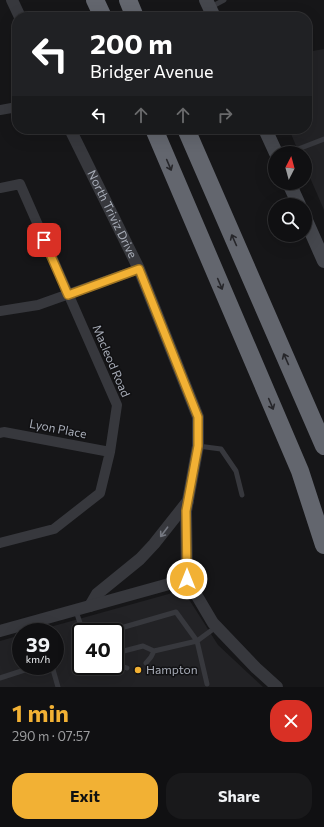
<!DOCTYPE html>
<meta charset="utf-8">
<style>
:root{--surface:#101012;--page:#19191b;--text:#f1f3f6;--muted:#9c9d9f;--line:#303032;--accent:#f2b134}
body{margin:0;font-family:Commissioner,sans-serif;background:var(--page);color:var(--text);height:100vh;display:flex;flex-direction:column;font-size:15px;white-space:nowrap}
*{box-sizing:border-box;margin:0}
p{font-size:13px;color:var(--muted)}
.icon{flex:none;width:22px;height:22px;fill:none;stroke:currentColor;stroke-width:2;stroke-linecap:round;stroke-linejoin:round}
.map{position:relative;height:687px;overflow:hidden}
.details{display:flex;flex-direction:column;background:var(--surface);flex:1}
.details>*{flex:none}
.banner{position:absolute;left:12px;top:12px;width:300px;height:122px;border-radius:16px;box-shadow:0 4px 16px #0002,0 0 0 1px var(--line);background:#202124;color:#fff;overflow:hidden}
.needle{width:26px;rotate:6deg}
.controls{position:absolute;left:268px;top:146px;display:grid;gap:8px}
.controls a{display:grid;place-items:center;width:44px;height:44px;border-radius:50%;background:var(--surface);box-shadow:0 4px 16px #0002,0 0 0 1px var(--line);font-size:20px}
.speed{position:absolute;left:12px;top:623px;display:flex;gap:8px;font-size:20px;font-weight:700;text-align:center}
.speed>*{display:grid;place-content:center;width:52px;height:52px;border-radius:50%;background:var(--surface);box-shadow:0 4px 16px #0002,0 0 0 1px var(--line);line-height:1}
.speed small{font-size:10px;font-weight:400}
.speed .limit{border:2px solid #111;border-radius:6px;background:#fff;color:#111}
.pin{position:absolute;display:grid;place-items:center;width:34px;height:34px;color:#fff;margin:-17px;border-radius:8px;box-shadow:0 2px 6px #0006}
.me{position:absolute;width:44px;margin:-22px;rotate:0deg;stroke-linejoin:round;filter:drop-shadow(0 0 3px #0008)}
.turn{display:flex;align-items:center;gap:14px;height:84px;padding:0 12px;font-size:18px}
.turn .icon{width:52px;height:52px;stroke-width:2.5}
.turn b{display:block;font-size:28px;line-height:34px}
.lanes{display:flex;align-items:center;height:38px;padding:0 12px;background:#0003;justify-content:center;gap:20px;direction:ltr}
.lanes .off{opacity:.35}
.round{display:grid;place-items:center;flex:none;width:42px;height:42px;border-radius:16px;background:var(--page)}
.head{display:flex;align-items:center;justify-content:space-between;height:68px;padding:0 12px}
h1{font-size:24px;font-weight:700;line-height:30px;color:var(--accent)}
.action{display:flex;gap:8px;margin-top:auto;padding:8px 12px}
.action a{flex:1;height:46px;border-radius:16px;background:var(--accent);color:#111;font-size:16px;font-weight:700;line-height:46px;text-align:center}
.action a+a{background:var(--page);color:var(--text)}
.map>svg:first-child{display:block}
.built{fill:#222225;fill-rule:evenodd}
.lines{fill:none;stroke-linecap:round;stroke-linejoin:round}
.service{stroke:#37383d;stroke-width:5}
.minor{stroke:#37383d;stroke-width:10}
.tertiary{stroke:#37383d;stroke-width:12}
.secondary{stroke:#45474d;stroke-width:14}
.motorway{stroke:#63666e;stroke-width:18}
.oneway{stroke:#26262a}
.oneway2{stroke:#757881}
.route-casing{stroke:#9d7322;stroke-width:10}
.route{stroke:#f2b134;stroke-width:7}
.poi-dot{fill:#f2b134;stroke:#111113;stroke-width:1.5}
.labels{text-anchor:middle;stroke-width:3;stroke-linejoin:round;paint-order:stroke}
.street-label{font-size:12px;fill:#a8adb8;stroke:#111113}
.poi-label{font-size:12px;fill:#a8adb8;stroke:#111113;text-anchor:start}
</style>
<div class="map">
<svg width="324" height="687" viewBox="0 0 324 687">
<rect width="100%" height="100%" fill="#161618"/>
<path class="built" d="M324 49V210L305 166V153H299L289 129H307V52Z
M183 590 218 645 263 687H0V641L21 635V666H55V632H32ZM81 632H115V666H81Z"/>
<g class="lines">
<path class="service" d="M211 7 224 0
M288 153 324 139
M198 446 221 449 236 471 242 495
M76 611 83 632
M38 620 41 632
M107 632 176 612 197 641 207 684
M115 659 120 652 143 646 154 651 197 641 216 627
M146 663 151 657 154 651
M115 664 127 668
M52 666 58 687
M92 666 93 667 99 666
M0 678 37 666"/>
<path class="minor" d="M0 110 17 107
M0 188 20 184 117 405 110 452 100 493 54 529 0 543
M0 311 38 305 139 269
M0 433 4 432 110 452"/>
<g class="tertiary">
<path d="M12 0 20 17"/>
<path id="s1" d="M70 129 139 269 198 417V446L186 511 187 579"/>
<path d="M187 579 213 623 256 668 277 687"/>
<path d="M90 606 97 594 140 559 154 544 188 501"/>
<path d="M0 631 187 579"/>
</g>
<path class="secondary" d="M206 0 214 17
M265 129 276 153
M289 183 299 205
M305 218 324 261"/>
<path class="motorway" d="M95 0 103 17
M128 0 135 17
M154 129 300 471 324 545
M186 129 324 446"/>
</g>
<defs><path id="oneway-shaft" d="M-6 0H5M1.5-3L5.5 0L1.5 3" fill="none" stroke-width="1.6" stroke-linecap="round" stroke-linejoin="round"/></defs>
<g class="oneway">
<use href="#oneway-shaft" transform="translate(169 165) rotate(67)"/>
<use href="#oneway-shaft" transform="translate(234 240) rotate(-114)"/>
<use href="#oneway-shaft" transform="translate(220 284) rotate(67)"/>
<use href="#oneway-shaft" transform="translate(286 359) rotate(-114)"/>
<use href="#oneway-shaft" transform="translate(271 404) rotate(67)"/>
</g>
<use class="oneway2" href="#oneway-shaft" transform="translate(164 532) rotate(127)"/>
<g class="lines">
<defs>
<path id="route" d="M44 240 68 295 139 269 198 417V446L186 511 187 579"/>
</defs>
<use href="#route" class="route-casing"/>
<use href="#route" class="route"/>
</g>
<circle class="poi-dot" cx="138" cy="670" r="4"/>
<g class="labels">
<g class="street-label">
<text dy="4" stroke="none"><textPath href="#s1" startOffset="95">North Triviz Drive</textPath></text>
<text transform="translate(111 361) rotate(67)" y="4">Macleod Road</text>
<text transform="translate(58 429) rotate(11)" y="4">Lyon Place</text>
</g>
<g class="poi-label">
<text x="146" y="674">Hampton</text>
</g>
</g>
</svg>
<div class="controls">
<a><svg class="needle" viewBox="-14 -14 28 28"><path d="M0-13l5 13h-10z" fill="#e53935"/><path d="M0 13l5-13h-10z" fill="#9c9d9f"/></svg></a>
<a><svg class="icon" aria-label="search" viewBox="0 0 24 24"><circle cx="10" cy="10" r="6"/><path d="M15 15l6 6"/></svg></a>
</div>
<div class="speed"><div>39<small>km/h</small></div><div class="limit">40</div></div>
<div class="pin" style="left:44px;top:240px;background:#d93025"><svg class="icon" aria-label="arrive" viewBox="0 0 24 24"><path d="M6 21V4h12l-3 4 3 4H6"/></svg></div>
<svg class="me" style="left:187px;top:579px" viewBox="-20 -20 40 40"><circle r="17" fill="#f2b134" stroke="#fff" stroke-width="3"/><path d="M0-11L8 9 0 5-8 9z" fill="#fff"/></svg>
<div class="banner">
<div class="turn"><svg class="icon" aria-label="left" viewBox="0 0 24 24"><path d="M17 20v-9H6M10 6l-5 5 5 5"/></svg><div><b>200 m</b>Bridger Avenue</div></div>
<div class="lanes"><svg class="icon" aria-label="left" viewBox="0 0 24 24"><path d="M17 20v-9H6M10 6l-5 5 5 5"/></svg><svg class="icon off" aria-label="ahead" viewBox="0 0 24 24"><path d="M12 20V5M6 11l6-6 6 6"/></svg><svg class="icon off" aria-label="ahead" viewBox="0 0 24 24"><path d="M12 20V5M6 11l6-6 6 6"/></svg><svg class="icon off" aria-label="right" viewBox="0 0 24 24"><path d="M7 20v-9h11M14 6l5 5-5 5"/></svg></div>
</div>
</div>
<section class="details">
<div class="head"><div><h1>1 min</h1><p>290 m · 07:57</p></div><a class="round" style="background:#d93025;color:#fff"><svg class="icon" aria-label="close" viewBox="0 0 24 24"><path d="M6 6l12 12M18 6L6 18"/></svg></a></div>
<div class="action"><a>Exit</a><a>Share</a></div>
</section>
